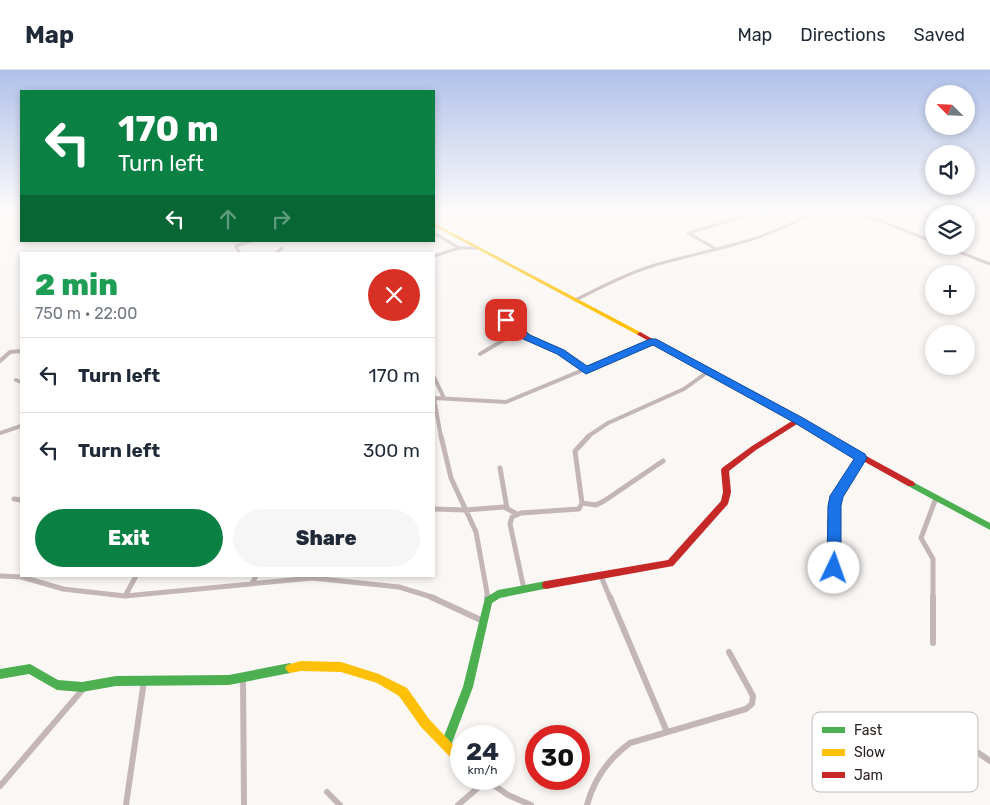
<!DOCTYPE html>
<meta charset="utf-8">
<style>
:root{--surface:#fff;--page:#f6f6f7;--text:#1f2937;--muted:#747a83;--line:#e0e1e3;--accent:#0b8043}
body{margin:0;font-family:Rubik,sans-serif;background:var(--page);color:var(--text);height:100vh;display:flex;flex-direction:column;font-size:19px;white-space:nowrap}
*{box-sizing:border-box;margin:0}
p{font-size:16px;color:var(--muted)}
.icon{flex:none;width:28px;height:28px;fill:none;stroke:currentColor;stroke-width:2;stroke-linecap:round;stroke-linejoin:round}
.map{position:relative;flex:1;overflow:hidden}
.details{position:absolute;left:20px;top:182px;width:415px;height:325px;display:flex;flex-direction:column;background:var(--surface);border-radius:0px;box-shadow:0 2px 8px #0003}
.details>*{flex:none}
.banner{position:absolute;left:20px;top:20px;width:415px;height:152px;border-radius:0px;box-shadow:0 2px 8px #0003;background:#0b8043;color:#fff;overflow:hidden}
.needle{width:32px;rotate:294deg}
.tools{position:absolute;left:925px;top:15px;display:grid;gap:10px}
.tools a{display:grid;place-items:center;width:50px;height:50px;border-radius:50%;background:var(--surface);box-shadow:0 2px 8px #0003;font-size:25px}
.speed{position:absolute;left:450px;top:655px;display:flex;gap:10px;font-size:25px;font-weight:700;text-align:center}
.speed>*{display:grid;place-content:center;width:65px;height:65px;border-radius:50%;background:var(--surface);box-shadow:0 2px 8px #0003;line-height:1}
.speed small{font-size:12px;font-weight:400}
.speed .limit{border:8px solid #d22;background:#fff;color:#111}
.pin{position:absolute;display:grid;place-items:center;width:42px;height:42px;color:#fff;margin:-21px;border-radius:10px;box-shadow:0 2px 8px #0006}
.me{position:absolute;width:55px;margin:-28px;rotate:3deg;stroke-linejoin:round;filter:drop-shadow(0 0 4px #0008)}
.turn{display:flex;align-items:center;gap:18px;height:105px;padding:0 15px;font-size:22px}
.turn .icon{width:65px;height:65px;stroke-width:2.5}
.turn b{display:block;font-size:35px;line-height:42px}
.lanes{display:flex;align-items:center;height:48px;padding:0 15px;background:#0003;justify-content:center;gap:25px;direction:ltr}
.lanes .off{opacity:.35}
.round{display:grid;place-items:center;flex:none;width:52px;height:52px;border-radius:26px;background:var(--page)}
.headline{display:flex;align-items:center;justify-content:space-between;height:85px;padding:0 15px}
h1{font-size:30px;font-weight:800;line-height:38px;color:#1e9e55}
.cta{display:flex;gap:10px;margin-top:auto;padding:10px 15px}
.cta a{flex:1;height:58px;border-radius:30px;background:var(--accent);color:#fff;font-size:20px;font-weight:800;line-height:58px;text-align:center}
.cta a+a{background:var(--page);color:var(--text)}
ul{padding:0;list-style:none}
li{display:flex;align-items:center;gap:15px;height:75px;padding:0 15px;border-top:1px solid var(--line)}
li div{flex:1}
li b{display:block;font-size:19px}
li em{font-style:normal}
header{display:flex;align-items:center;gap:30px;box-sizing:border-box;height:70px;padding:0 25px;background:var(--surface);border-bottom:1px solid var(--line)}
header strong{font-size:24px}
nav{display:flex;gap:28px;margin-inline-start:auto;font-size:18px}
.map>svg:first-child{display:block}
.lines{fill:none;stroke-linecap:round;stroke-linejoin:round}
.street-far3{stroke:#c4b6b6;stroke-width:3}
.street-far2{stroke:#c4b6b6;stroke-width:4}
.street-far1{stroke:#c4b6b6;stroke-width:5}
.street{stroke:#c4b6b6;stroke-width:6}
.fast{fill:#4caf50;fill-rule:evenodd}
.slow{fill:#ffc107;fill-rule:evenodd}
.jam{fill:#c62828;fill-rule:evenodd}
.route{fill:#1a73e8;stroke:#114b97}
.key{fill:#fff;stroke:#bfbcbb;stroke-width:1}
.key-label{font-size:14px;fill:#2a211d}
</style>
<header>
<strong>Map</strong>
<nav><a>Map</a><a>Directions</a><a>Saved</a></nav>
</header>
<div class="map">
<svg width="990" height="735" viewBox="0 0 990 735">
<rect width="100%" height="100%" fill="#faf7f5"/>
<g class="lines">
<path class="street-far3" d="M860 143 934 172
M434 163 459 178
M944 176 990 194
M716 179 688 163 736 149 749 143
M240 184 236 176 251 171
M275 184 282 178
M434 186 459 178H477
M575 230C600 218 625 204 652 196 708 179 760 174 811 143"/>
<path class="street-far2" d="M507 250 526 267 560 282 586 301
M480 284 512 265 522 263
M0 291 10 282 21 281
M434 307 444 328
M16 310 21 312
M434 328 506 332 653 271
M434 328 441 367
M0 363 21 356
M587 367 608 353 684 319 709 301"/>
<path class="street-far1" d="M441 366 451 408 476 462 488 528
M500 398 507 438
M14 429 21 430
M582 433 596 435 604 431 663 391
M434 439 465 440 504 437 517 444
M0 506 22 507 63 519 125 526 312 508 399 517 435 528
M601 506 610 528
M252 513 256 506
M833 513 835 436 837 426 861 387
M524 519 510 454 512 447 521 443 579 439 582 433 575 381 589 366
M125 526 136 506
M933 528V489L921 468 936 428"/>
<path class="street" d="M431 527 483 551
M487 527 488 531
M610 527 667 662
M933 527V573
M243 608 244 735
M974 680 990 691
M485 709 508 725 531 735
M0 716 84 618
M327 722 340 735
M126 735 144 611
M458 735 487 710
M587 735C594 709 608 689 630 673L746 639 752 634 753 626 729 582"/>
<path class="fast" d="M911 411 990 453V460L908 416 907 414 908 412Z
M546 511 549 512 550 515 549 518 500 528 492 533 473 617 450 678 446 679 442 678 441 674 463 617 485 528 498 520Z
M290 593 293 595 295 598 293 601 290 603 229 615 116 616 82 622 57 620 29 604 0 609V599L30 594 58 610 82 612 116 606 229 605Z"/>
<path class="slow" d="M434 153 642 263 643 264 642 265H638L434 156Z
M301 591 341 592 379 604 407 618 429 649 461 683V695L457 694 421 657 399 626 377 613 341 602 301 601 290 603 287 601 285 598 287 595Z"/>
<path class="jam" d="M640 262 797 348H801L802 351 914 412 915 414 914 416H908L797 354 756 380 729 401 731 422 728 434 673 496 546 519 543 518 542 515 543 512 546 511 668 490 721 431 723 422 721 400 722 398 752 376 792 351 638 265 637 264Z"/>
</g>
<linearGradient id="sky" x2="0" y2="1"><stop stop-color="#b0c1ea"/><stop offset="0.58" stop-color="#fdfbfa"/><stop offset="1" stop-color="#fdfbfa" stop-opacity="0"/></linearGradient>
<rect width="990" height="245" fill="url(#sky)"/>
<path class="route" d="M503 248H510L530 265 564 280 587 296 650 269H656L803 348 865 384 867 388 843 427 841 436V498L839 502 834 504 829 502 827 498 828 436 830 426 854 389 795 353 653 275 586 304 557 284 523 269 503 252Z"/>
<rect x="812" y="642" width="166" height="80" rx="8" class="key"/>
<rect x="822" y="657" width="23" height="6" fill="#4caf50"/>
<rect x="822" y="679" width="23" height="7" fill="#ffc107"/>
<rect x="822" y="702" width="23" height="6" fill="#c62828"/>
<g class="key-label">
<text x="854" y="665">Fast</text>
<text x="854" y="687">Slow</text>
<text x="854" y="710">Jam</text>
</g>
</svg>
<div class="tools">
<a><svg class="needle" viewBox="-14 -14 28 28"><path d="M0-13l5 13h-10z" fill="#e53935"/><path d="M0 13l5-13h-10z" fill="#747a83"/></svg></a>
<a><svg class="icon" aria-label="sound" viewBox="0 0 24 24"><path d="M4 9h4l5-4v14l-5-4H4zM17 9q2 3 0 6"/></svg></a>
<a><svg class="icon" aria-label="layers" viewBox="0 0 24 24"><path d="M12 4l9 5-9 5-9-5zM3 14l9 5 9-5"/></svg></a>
<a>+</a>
<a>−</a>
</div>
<div class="speed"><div>24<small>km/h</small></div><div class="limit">30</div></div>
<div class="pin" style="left:506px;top:250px;background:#d93025"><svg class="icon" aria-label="arrive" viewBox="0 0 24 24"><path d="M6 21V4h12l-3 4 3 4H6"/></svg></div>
<svg class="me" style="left:834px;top:498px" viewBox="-20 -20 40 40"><circle r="19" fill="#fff"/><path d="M0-13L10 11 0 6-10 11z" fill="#1a73e8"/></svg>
<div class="banner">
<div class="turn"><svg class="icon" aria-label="left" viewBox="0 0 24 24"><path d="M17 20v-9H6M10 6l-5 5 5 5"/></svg><div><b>170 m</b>Turn left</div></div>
<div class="lanes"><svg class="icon" aria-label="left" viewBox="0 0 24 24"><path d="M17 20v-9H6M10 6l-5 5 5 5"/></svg><svg class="icon off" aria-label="ahead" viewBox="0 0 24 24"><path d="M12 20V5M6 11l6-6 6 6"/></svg><svg class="icon off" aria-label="right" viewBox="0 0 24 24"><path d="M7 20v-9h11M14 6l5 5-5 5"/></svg></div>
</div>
<section class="details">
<div class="headline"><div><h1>2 min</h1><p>750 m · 22:00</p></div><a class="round" style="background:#d93025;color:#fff"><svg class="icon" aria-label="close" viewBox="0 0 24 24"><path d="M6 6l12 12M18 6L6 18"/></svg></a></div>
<ul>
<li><svg class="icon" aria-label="left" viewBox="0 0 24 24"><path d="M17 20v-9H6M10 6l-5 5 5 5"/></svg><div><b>Turn left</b></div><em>170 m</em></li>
<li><svg class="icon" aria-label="left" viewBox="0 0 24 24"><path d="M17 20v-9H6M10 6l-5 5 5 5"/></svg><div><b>Turn left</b></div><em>300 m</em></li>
</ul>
<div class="cta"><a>Exit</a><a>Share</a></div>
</section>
</div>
